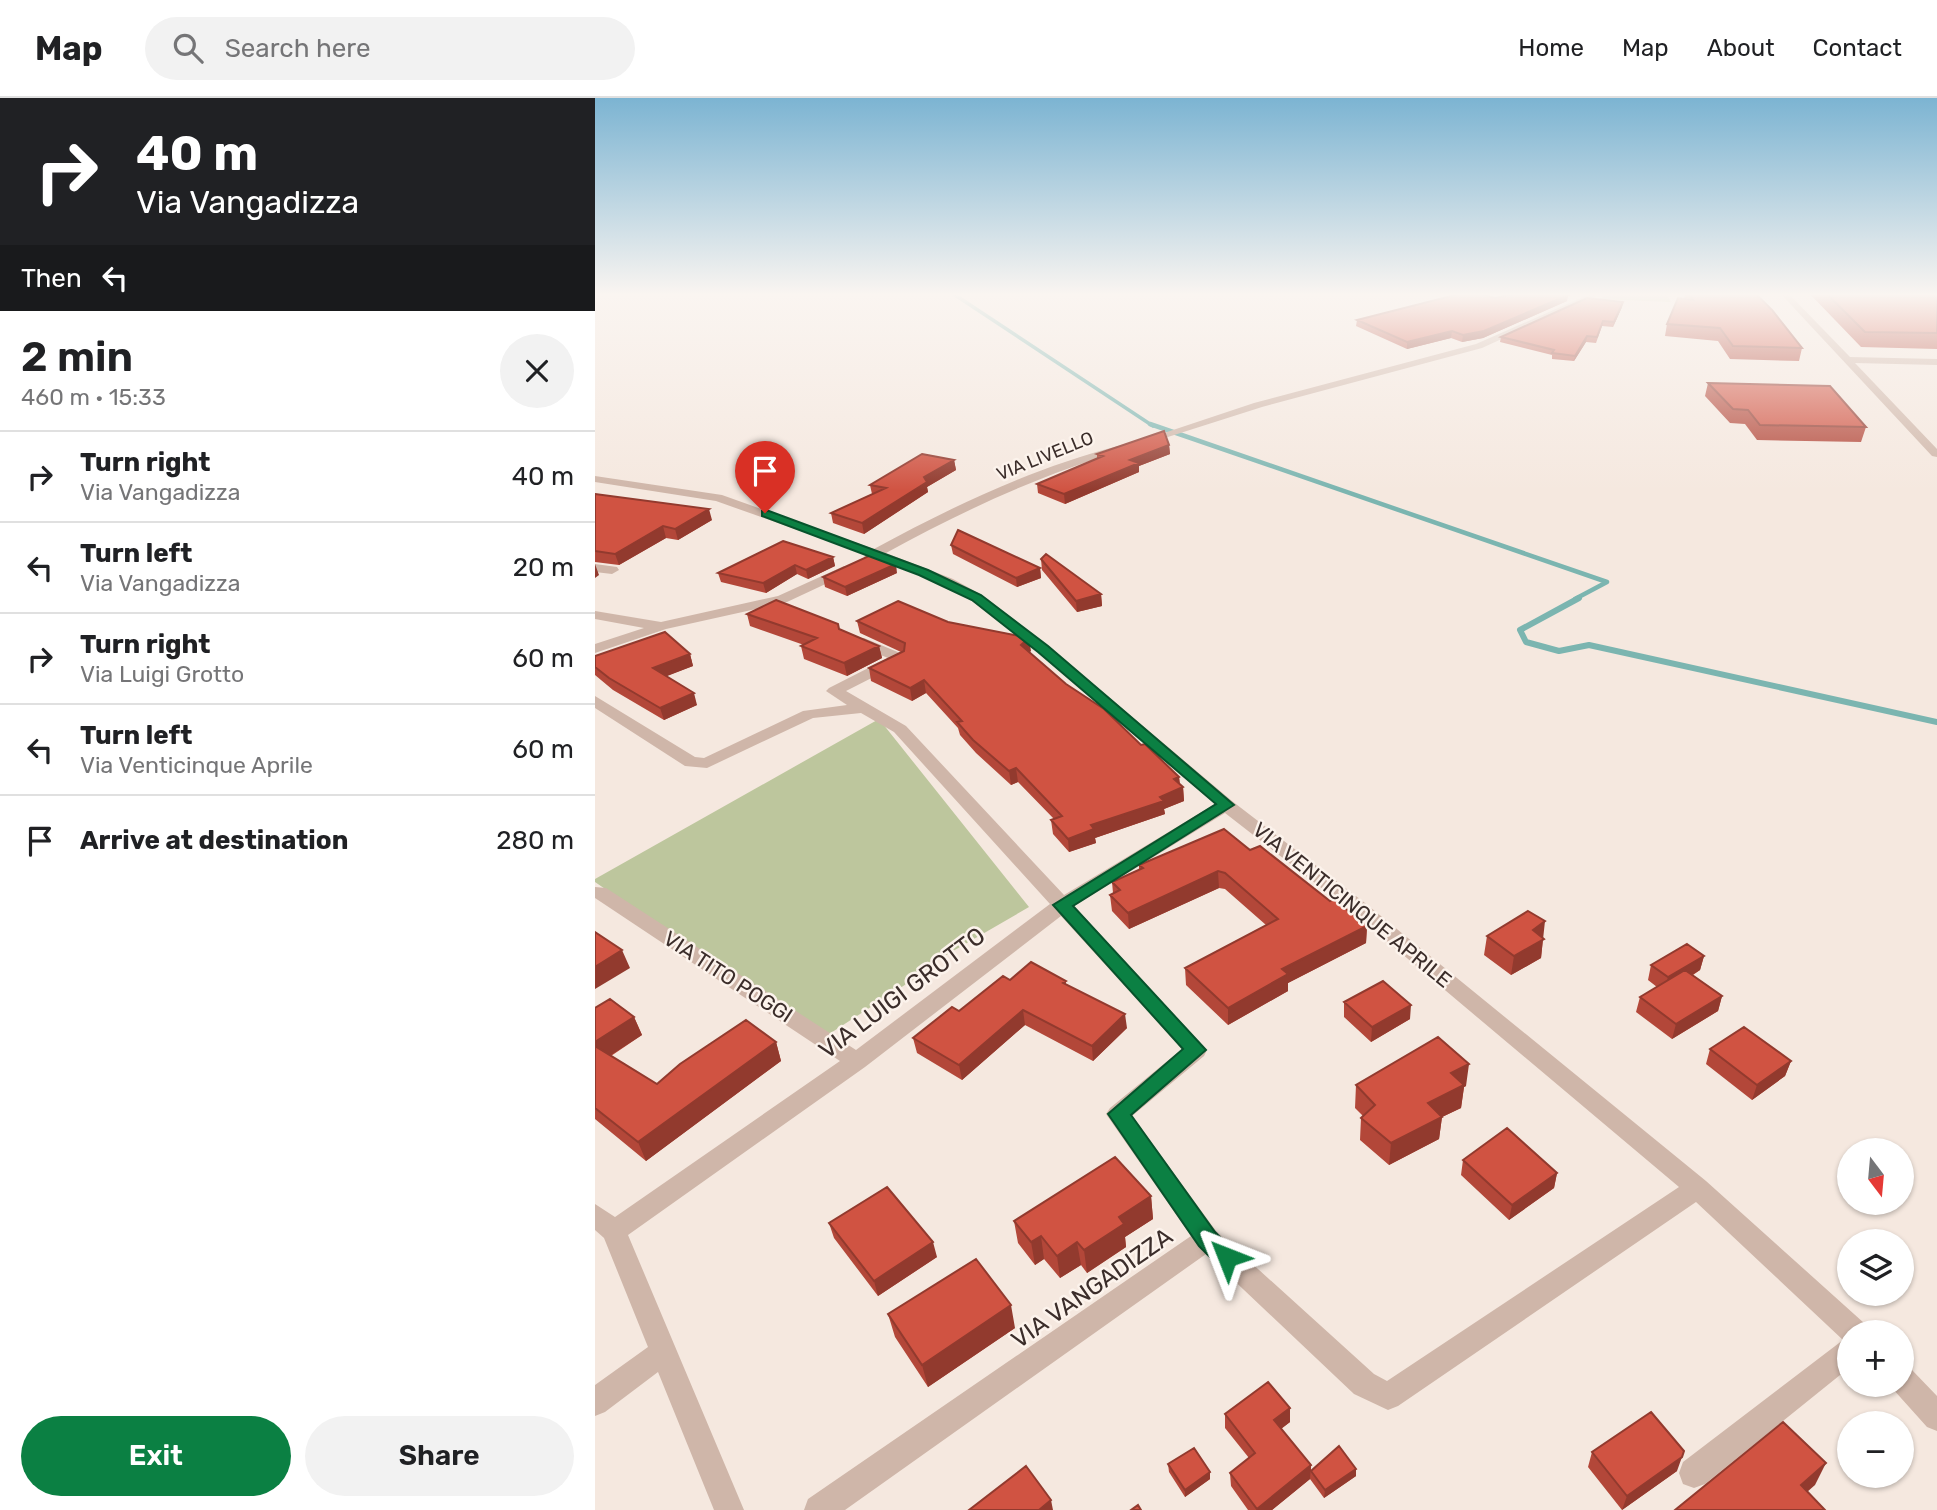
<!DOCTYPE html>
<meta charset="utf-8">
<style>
:root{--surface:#fff;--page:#f2f2f2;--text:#202124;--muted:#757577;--line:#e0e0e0;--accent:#0b8043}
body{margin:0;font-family:Rubik,sans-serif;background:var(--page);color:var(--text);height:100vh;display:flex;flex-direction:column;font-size:26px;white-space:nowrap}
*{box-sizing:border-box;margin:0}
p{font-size:23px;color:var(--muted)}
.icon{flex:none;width:38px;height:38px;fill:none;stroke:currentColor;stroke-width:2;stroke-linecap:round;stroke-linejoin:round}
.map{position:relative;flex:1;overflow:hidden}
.details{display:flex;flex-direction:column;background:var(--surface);width:595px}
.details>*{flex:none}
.top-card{background:#202124;color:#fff;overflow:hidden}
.needle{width:46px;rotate:164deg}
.buttons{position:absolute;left:1242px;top:1040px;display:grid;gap:14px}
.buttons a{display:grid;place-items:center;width:77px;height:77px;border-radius:50%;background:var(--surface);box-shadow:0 2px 5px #0004;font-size:35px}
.pin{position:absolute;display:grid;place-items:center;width:60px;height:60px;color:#fff;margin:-72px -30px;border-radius:50% 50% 50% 0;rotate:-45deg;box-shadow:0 0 7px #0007}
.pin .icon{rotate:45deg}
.me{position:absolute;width:77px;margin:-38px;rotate:315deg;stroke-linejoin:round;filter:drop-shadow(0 0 5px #0008)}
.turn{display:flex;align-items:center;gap:24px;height:147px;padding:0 21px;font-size:32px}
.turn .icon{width:91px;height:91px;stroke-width:2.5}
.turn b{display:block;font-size:49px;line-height:60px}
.then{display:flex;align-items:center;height:66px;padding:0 21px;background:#0003;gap:14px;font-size:26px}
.round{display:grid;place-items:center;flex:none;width:74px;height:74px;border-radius:37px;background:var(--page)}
.headline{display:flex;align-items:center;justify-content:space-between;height:119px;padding:0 21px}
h1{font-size:42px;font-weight:600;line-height:52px}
.cta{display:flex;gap:14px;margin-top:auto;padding:14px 21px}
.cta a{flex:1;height:80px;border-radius:42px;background:var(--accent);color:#fff;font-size:28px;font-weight:600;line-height:80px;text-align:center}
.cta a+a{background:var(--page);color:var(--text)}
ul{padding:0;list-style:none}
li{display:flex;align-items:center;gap:21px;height:91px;padding:0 21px;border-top:2px solid var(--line)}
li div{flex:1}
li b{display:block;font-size:26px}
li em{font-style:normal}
header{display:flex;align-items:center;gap:42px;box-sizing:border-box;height:98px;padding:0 35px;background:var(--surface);border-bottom:2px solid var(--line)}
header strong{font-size:33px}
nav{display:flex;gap:38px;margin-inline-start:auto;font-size:24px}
.search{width:490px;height:63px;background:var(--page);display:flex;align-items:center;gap:18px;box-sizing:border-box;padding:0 24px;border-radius:38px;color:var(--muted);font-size:26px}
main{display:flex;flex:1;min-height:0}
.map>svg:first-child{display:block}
.green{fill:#bdc69d}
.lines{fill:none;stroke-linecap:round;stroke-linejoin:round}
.stream-far2{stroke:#7bb5b0;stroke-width:3.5}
.stream-far1{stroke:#7bb5b0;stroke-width:4.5}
.stream{stroke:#7bb5b0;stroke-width:6}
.minor{fill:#cfb6a9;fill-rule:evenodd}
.wall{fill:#b34739}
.shaded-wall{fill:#923a2e}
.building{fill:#d05342;stroke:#923a2e;stroke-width:2}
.route{fill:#0b8043;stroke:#07532c;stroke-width:2}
.labels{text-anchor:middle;stroke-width:5;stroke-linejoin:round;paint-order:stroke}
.far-street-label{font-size:18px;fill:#3b2d2a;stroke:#fcf3ec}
.street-label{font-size:21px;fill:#3b2d2a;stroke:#fcf3ec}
.near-street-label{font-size:24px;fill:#3b2d2a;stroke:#fcf3ec}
</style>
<header>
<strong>Map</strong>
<div class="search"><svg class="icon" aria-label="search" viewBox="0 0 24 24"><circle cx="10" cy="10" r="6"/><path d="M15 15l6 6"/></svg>Search here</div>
<nav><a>Home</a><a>Map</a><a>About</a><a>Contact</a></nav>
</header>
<main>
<section class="details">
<div class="top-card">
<div class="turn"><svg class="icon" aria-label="right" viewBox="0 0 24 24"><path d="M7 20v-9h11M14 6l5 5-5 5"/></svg><div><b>40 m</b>Via Vangadizza</div></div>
<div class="then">Then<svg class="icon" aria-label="left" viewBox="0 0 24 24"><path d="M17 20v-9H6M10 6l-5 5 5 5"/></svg></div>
</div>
<div class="headline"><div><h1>2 min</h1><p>460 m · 15:33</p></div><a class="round"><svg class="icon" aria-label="close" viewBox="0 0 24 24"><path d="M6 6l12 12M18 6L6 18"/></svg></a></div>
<ul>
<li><svg class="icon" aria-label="right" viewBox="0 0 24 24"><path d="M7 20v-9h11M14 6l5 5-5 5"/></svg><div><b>Turn right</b><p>Via Vangadizza</p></div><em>40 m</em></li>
<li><svg class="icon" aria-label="left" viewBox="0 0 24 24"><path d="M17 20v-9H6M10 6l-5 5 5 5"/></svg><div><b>Turn left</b><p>Via Vangadizza</p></div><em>20 m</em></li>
<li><svg class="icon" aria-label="right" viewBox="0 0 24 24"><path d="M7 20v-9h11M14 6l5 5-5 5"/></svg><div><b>Turn right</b><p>Via Luigi Grotto</p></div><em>60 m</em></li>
<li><svg class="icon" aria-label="left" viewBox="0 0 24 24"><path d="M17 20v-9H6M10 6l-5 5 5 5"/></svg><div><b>Turn left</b><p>Via Venticinque Aprile</p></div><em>60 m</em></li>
<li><svg class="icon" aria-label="arrive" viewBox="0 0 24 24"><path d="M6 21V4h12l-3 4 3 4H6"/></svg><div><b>Arrive at destination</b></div><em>280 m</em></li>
</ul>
<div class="cta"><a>Exit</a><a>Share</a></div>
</section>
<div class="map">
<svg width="1342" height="1412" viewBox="0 0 1342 1412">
<rect width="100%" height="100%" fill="#f5e8df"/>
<path class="green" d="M1014 195H1071L1076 204 1005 201Z
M284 621 434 809 346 860 319 881 228 940 0 784V781Z"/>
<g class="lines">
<path class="stream-far2" d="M357 195 558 328"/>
<path class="stream-far1" d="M555 326 1012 484 980 501"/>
<path class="stream" d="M984 500 925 532 931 544 964 553 994 547 1342 624"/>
<path class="minor" d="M997 195H1007L887 250 667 309 554 345 545 343 659 305 881 246Z
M1185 195H1193L1255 259 1342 261V267L1260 265 1342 351V359L1337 358Z
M523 348 528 351 527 353C444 377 366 414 291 455L358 481 387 497 453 548 637 703 770 805 1111 1083 1269 1225 1273 1234H1255V1269L1110 1386 1099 1390 1088 1386 1084 1375 1088 1364 1248 1242 1101 1104 803 1308 793 1312 759 1296 611 1156 250 1412H209L213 1401 596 1138 511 1016 515 1010 587 951 466 818 270 969 33 1137 149 1412H119L63 1274 10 1314 0 1318V1287L53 1249 9 1140 0 1132V1106L20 1119 245 963 0 800V789L11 790 261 952 455 806 299 634 266 615 218 620 112 670 90 668 0 610V598L100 659 109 660 208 613 252 607 231 593 234 590 293 560 259 546V540H269L310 557V563L251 593 311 628 469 797 620 706 443 554 377 503 348 487 281 460 269 462 270 456 121 403 0 384V378L127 397 279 451C356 409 438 370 523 348ZM630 715 756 813 1084 1089 792 1283 779 1276 621 1133 537 1018 609 958 612 952 479 808Z
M0 466 22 469 24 472 17 476 0 474Z
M249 468 256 472 254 475 192 504 71 531 0 555V546L49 530 0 521V513L66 524 183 498Z
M1307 1268 1317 1272 1342 1298V1333L1332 1329 1297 1290 1295 1286H1307Z"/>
</g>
<path class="wall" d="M1090 195H1160L1207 250 1204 263 1135 261 1123 243 1070 238 1072 226 1089 201Z
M1214 195H1342V251L1266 249Z
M973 197 972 203 888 240 867 244 856 240 812 251 761 228 762 222Z
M1027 209 1018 229 1007 228 1001 245 991 244 979 263 957 261V257L905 244 906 239Z
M1113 285 1271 329 1266 344 1162 342 1150 326 1135 325 1110 298Z
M574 347 575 356 544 368V374L470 406 443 395 442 386 502 361V356Z
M359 362 361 372 332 389 333 394 269 436 238 425 236 415 277 396 275 387Z
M0 396 117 422 83 442 71 440 24 467 0 464Z
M356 447 445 470 446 480 422 489 358 456Z
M238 459 240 468 213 481 202 476 171 495 126 484 123 475Z
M446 461 506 496 507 508 482 514 447 472Z
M302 475 252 498 230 489 228 479Z
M152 516 244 531 284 548 287 560 252 578 209 561 206 548 209 547 155 528Z
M262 523 353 524 436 553 434 554 471 586 584 679 585 686 588 689 589 703 569 711 570 716 500 740 501 745 474 754 458 736 456 722 459 721 423 684 416 687 381 655 365 637 363 630 331 595 317 603 276 583 274 570 306 554 265 535Z
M95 556 98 568 71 578 102 607 69 622 18 592 0 577V558Z
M655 752 772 828 771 845 693 885V893L633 927 591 887 590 870 671 827 630 791 624 790 534 831 517 813 515 797 518 795 517 784 544 772V767Z
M892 838 948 840 946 860 916 877 889 857Z
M1109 858 1105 872 1098 877 1127 898 1123 913 1077 941 1041 914 1045 899 1062 889 1053 882 1056 867Z
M415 882 471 883V886L532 930 498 963 430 927 367 982 322 955 318 940 364 913Z
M749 904 815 921 776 944 749 919Z
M0 910 39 919 47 937 16 958 62 986 181 944 186 963 51 1063 0 1021Z
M1115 951 1196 963 1190 978 1157 1002 1111 966Z
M761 987 871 988 869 989 866 1010 847 1019 844 1041 794 1067 765 1042 766 1020 768 1018 760 1010Z
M868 1062 962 1075 959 1090 914 1122 866 1077Z
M556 1098 558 1121 530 1139 531 1149 492 1175 486 1167 465 1180 449 1161 440 1167 423 1145 419 1123Z
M234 1125 342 1159 283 1198 239 1140Z
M293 1216 420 1230 333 1289 300 1239Z
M695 1310V1324L686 1331 716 1367V1373L761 1371V1378L729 1400 715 1381 677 1412H653L636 1388 635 1375 654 1360 630 1330V1316Z
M997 1354 1082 1373 1027 1412 993 1369Z
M573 1366 615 1374V1381L590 1399 574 1374Z"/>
<path class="shaded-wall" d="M973 197 972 203 888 240 867 244 868 237Z
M1028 204 1027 209 1018 229 1019 224Z
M857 233 856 240 812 251V244Z
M992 238 991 244 979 263 980 258Z
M574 347 575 356 544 368V374L470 406 469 396 535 362Z
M359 362 361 372 332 389 333 394 269 436 267 425 329 379Z
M114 411 117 422 83 442 80 431Z
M68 428 71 440 24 467 20 456Z
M238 459 240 468 213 481 211 472Z
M0 466 4 477 0 480Z
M301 466 302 475 252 498 250 489Z
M200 467 202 476 171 495 168 485Z
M445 470 446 480 422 489 421 480Z
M506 496 507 508 482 514 481 503Z
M434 540 436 553 428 559 426 547Z
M284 548 287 560 252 578 249 565Z
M95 556 98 568 62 582 58 570Z
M329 582 331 595 317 603 315 590Z
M99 595 102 607 69 622 65 610Z
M421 670 423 684 416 687 414 673Z
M584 679 585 690 588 689 589 703 569 711 570 716 500 740 501 745 474 754 473 741 496 727 565 699 579 681Z
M623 773 624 790 534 831 533 815Z
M950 823 946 860 916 877 919 858 938 832Z
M772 828 771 845 693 885V893L633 927V910L687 871Z
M27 852 35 870 0 891V869Z
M1109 858 1105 872 1069 894 1073 879Z
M1127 898 1123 913 1077 941 1081 926Z
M816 907 815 921 776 944 777 929Z
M428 912 430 927 367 982 364 967Z
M530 916 532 930 498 963 497 948Z
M39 919 47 937 5 964 0 952V944Z
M181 944 186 963 51 1063 43 1044Z
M1196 963 1190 978 1157 1002 1162 987Z
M874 966 871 988 869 989 866 1010 847 1019 844 1041 794 1067 796 1045 856 975Z
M962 1075 959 1090 914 1122 917 1107Z
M556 1098 558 1121 530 1139 531 1149 492 1175 489 1152 524 1119Z
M446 1138 449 1161 440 1167 436 1144Z
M338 1144 342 1159 283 1198 279 1183Z
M482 1144 486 1167 465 1180 462 1158Z
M416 1207 420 1230 333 1289 327 1267Z
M695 1310V1324L679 1336V1322Z
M1087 1359 1082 1373 1027 1412 1032 1398Z
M1231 1365 1220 1387 1195 1409 1206 1387Z
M716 1367 715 1381 677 1412H662V1411Z
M761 1371V1378L729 1400 730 1392Z
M615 1374V1381L590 1399V1392Z
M456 1402 458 1412H444Z"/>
<path class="building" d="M868 195H883L900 200 923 195H957L973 197 889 233 868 237 857 233 812 244 762 222Z
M1093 195H1160L1177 212 1207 250 1138 248 1125 230 1072 226 1083 200 1098 202Z
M1231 195H1342V235L1270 234Z
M992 200 1028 204 1019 224 1008 223 1002 239 992 238 980 258 957 255 959 252 906 239Z
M1113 285 1235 288 1271 329 1165 327 1153 312 1138 311Z
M569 333 574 347 535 362 544 365 469 396 442 386 508 358 502 356Z
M327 356 359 362 329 379 332 384 267 425 236 415 291 390 275 387Z
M0 396 114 411 80 431 68 428 20 456 0 453Z
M363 432 445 470 421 480 356 447Z
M188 443 238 459 211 472 200 467 168 485 123 475Z
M451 456 506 496 481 503 446 461Z
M276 457 301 466 250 489 228 479Z
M181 502 243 526 244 531 284 548 249 565 206 548 222 540 152 516Z
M303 503 353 524 434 540 426 547 471 586 509 611 546 647 550 646 584 679 579 681 588 689 565 699 569 703 496 727 499 731 473 741 456 722 467 718 421 670 414 673 378 642 362 624 367 623 329 582 315 590 274 570 309 553 310 545 262 523Z
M70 534 95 556 58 570 99 595 65 610 14 580 0 569V558Z
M629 731 655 752 665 748 735 803 739 801 772 828 687 871 693 876 633 910 590 870 683 821 630 775 623 773 533 815 515 797 525 792 517 784 548 770 544 767Z
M933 813 950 823 938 832 949 841 919 858 892 838Z
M0 834 27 852 0 869Z
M1092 846 1109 858 1073 879 1056 867Z
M436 864 471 883 468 885 530 916 497 948 428 912 364 967 318 940 357 909 364 913 408 878 415 882Z
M1090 872 1127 898 1081 926 1045 899Z
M788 883 816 907 777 929 749 904Z
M15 901 39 919 0 944V910Z
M151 922 181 944 43 1044 0 1010V948L62 986 85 966Z
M1149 929 1196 963 1162 987 1115 951Z
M843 939 874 966 856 975 869 987 833 1005 847 1019 796 1045 766 1020 780 1007 761 987Z
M912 1030 962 1075 917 1107 868 1062Z
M520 1059 556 1098 524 1119 529 1126 489 1152 482 1144 462 1158 446 1138 436 1144 419 1123Z
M292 1089 338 1144 279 1183 234 1125Z
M381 1161 416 1207 327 1267 293 1216Z
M673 1284 695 1310 679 1322 716 1367 662 1411 635 1375 660 1355 630 1316Z
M1056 1314 1089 1353 1087 1359 1032 1398 997 1354Z
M1188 1324 1231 1365 1206 1387 1230 1412H1080Z
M744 1348 761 1371 730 1392 716 1373Z
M599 1350 615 1374 590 1392 573 1366Z
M431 1368 456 1402 444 1412H374Z
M543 1407 546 1412H536Z"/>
<linearGradient id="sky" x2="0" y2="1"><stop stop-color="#7cb4d2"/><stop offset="0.5" stop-color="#faf5f1"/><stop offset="1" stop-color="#faf5f1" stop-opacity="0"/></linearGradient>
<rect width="1342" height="393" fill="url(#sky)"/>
<path class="route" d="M167 413H174L333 472 386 497 453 548 639 707 478 808 611 952 536 1017 620 1134 644 1159 640 1167C624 1172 615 1159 604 1148L513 1016 588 951 458 807 621 706 443 554 377 502 324 477 167 418Z"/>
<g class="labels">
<g class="far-street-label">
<text transform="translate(450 358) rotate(-22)" y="6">VIA LIVELLO</text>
</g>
<g class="street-label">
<text transform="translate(757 807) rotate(39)" y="7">VIA VENTICINQUE APRILE</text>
<text transform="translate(133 879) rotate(33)" y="7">VIA TITO POGGI</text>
</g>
<g class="near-street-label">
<text transform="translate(307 895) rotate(-37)" y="8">VIA LUIGI GROTTO</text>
<text transform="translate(497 1190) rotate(-35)" y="8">VIA VANGADIZZA</text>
</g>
</g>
</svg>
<div class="buttons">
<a><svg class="needle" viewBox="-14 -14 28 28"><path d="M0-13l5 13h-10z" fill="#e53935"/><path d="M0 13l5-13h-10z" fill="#757577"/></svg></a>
<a><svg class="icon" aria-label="layers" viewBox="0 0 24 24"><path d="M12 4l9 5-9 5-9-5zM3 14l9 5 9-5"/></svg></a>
<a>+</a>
<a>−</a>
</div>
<div class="pin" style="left:170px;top:415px;background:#d93025"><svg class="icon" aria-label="arrive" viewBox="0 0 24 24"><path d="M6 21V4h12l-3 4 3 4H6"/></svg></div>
<svg class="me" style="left:632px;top:1159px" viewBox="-20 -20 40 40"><path d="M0-17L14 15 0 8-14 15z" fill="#0b8043" stroke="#fff" stroke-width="4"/></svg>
</div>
</main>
